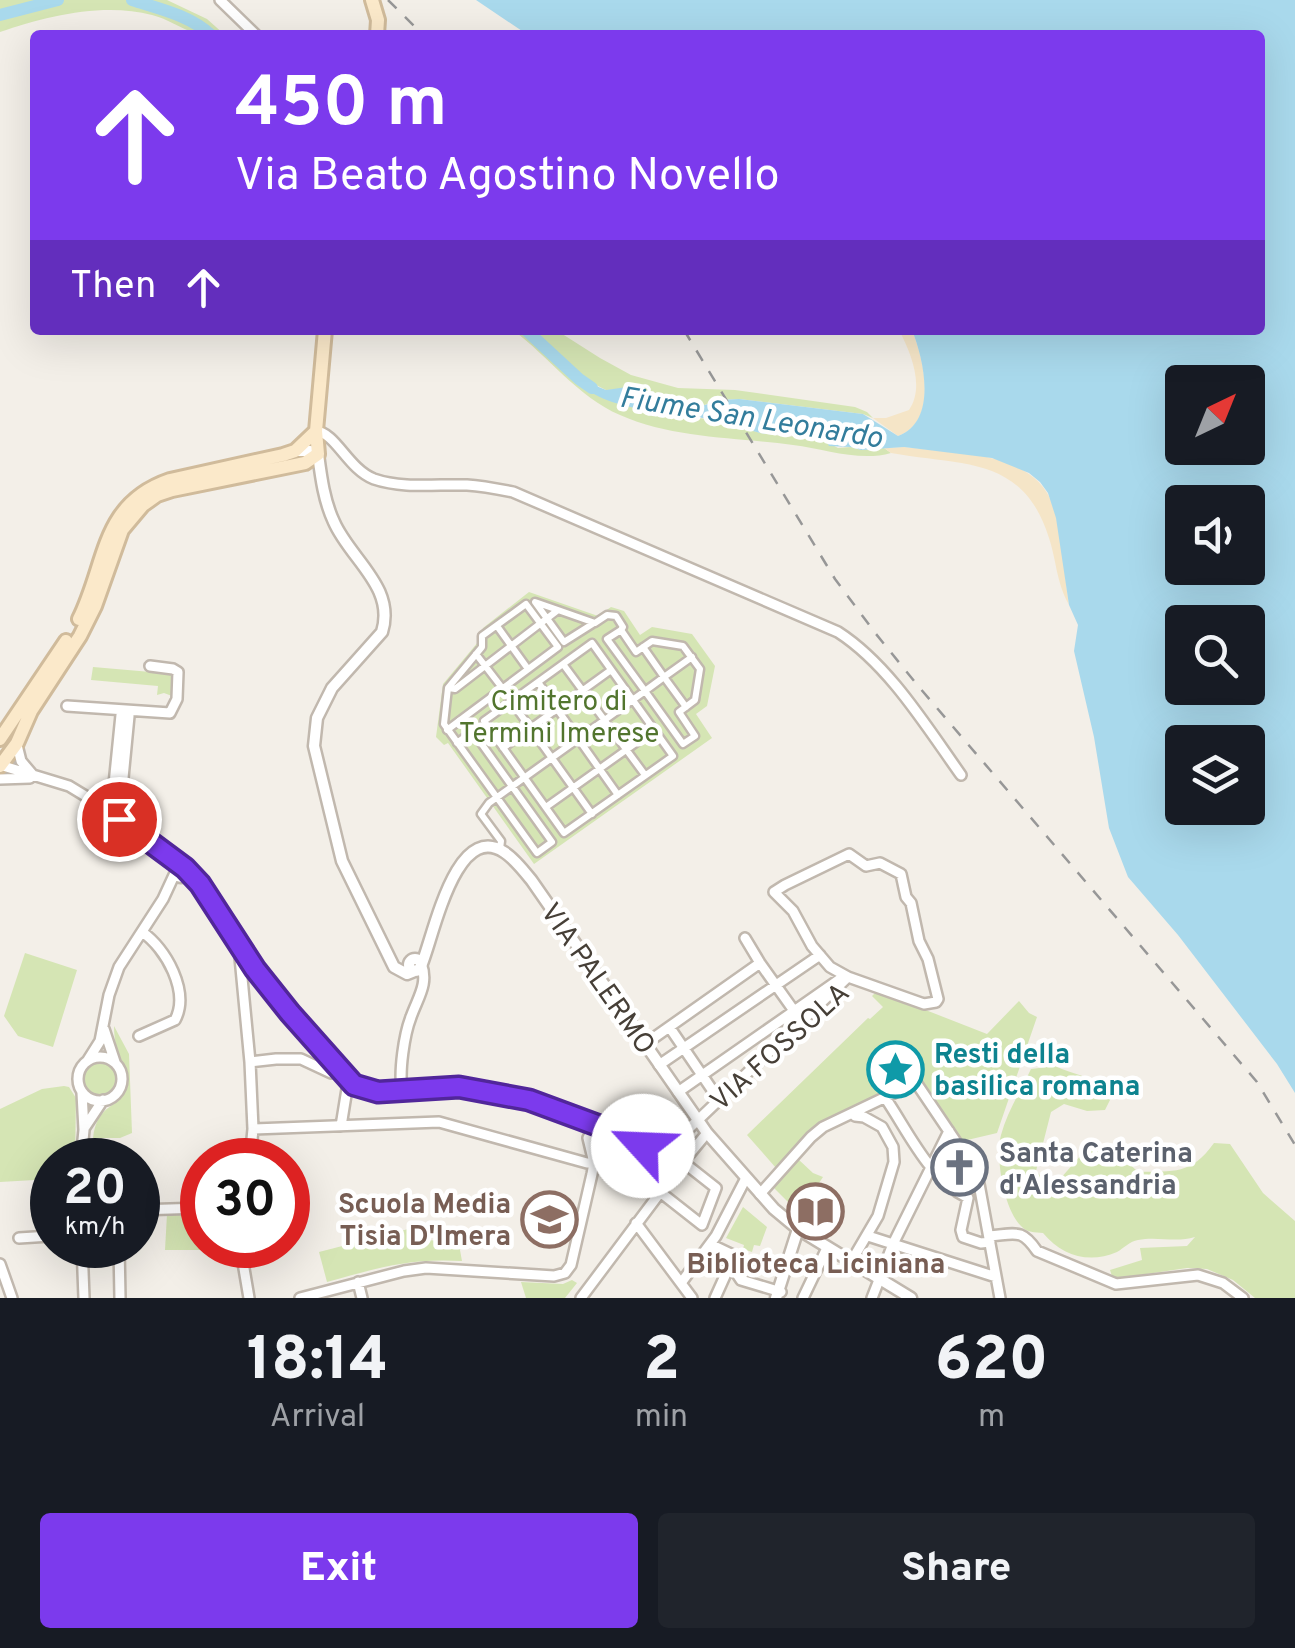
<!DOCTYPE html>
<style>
:root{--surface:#171b24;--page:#20242c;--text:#f1f3f6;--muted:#9ea1a6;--accent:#7c3aed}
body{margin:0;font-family:Overpass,sans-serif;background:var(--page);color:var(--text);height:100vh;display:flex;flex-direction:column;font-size:38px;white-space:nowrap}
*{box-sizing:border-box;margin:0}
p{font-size:32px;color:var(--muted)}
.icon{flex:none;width:55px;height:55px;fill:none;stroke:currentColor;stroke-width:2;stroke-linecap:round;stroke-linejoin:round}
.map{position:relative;height:1298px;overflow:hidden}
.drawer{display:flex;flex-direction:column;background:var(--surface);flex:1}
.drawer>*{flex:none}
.top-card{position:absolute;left:30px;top:30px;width:1235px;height:305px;border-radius:10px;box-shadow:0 10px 40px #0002;background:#7c3aed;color:#fff;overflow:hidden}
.needle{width:65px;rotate:43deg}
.buttons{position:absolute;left:1165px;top:365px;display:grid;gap:20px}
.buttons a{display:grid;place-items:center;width:100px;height:100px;border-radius:10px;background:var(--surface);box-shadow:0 10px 40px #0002;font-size:50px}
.speed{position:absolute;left:30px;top:1138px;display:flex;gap:20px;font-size:50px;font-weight:700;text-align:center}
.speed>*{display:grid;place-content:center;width:130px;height:130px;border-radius:50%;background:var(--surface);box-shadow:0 10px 40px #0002;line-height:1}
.speed small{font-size:25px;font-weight:400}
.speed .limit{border:15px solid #d22;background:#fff;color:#111}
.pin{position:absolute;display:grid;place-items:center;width:85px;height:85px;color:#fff;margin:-42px;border:5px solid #fff;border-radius:50%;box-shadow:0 2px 10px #0007}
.me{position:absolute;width:110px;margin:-55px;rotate:295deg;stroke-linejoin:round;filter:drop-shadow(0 0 8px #0008)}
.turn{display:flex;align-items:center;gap:35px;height:210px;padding:0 40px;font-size:45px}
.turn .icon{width:130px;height:130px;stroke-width:2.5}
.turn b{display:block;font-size:70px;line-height:85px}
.then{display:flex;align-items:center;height:95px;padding:0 40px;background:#0003;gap:20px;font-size:38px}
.eta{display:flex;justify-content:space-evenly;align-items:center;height:170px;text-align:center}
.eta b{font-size:60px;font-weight:800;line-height:70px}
.cta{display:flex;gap:20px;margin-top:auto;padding:20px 40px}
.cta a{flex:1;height:115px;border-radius:10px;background:var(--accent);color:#fff;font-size:40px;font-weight:800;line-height:115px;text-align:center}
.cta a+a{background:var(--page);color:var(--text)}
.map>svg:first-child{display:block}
.green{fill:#d5e5b4}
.sand{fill:#f5e5c7}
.water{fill:#a9d9ec;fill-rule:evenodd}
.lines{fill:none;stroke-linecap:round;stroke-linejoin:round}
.river{stroke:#a9d9ec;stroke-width:12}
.pedestrian-casing{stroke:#c1b8ae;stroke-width:11}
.minor-casing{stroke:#c1b8ae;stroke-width:14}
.tertiary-casing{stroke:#c1b8ae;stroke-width:15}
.secondary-casing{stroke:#d0bb9b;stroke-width:18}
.pedestrian{stroke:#fff;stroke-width:6}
.minor{stroke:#fff;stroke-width:9}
.tertiary{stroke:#fff;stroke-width:10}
.secondary{stroke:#fbe9ca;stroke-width:12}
.rail{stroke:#979797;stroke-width:2.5;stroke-dasharray:12 12;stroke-linecap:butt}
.route-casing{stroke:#51269a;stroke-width:25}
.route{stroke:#7c3aed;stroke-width:18}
.labels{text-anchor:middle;stroke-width:9;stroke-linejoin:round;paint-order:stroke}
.park-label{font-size:28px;fill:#52752e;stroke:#fff}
.street-label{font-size:28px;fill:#463f37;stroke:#fff}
.culture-label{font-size:28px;font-weight:bold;fill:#0d838f;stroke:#fff;text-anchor:start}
.worship-label{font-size:28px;font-weight:bold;fill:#5b616d;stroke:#fff;text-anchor:start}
.education-label{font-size:28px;font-weight:bold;fill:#785e54;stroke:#fff;text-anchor:end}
.water-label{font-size:30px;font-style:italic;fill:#337d9c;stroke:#fff}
</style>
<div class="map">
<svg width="1295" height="1298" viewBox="0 0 1295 1298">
<rect width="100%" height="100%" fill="#f3efe8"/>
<path class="green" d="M0 0H167L207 19 225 35C216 35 204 37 195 33 180 28 168 19 152 15 104 2 46 16 0 32Z
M513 330H556L600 358 631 375 678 388 735 390 855 407 867 412 873 418 863 414 739 399 720 400 698 407 689 406 658 399 635 389 606 390 586 380 582 386 682 416 724 421 760 433 789 437 800 434 814 435 838 448 851 447 861 450 884 448 891 453C860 462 825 449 793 445 736 437 674 439 620 415 578 397 549 357 513 330Z
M529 592 598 616 611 607 624 611 640 635 652 627 692 634 715 666 707 706 696 714 712 738 534 864 448 743 444 745 436 737 443 684 478 642 483 628Z
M93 667 174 674 172 696 164 693 157 695 158 686 91 680Z
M25 953 77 970 53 1047 18 1036 4 1016Z
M877 991 987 1034 1019 1001 1029 1013 1037 1017 997 1133 963 1141 918 1074 882 1094 820 1122 776 1168 747 1135 868 1018 870 1019 883 1007 872 996Z
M114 1026 129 1054 132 1133 120 1138H93C97 1102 120 1109 127 1088 131 1073 120 1063 117 1050 115 1042 114 1034 114 1026Z
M82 1079a18 18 0 1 1 36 0a18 18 0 1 1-36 0Z
M1055 1066C1075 1075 1097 1078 1114 1092L1105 1110 1087 1111 1064 1104 1051 1112 1036 1171 1052 1188 1082 1154 1098 1145 1118 1153 1138 1172C1174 1171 1191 1175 1214 1143L1230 1144 1263 1193 1295 1221V1298H1255L1233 1280 1207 1269 1187 1268 1113 1279 1110 1270 1142 1260 1140 1248 1187 1246 1195 1237C1176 1243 1157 1236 1138 1240 1130 1241 1124 1248 1117 1252 1089 1264 1062 1256 1043 1233 1035 1232 1027 1233 1021 1226 1004 1210 995 1157 1001 1135 1007 1112 1021 1090 1031 1069Z
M64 1086 69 1087 76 1098 75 1160H52V1179L0 1182V1109L42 1089Z
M798 1159 813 1173 823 1177 799 1213 774 1188Z
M743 1207 767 1227 760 1246 754 1245 752 1252 743 1249 744 1245 726 1238Z
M167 1214H202V1245H216V1250H165Z
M416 1227 419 1239 438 1241 458 1239 462 1261C408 1258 378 1268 327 1282L319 1252Z
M572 1280 577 1283 565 1298H526L521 1282 563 1284Z"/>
<path class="sand" d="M899 330H912C924 360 939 421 898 436L873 418H886L909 410C925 387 911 353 899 330Z
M904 447C953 453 1035 450 1053 506 1063 537 1064 573 1069 605 1056 581 1057 563 1049 538 1023 455 962 466 891 453L884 448Z"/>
<path class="water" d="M476 0H1295V1093L1277 1064 1178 935 1128 877 1109 828 1094 737 1074 651 1078 625 1069 605 1056 518 1048 493 1040 482 1029 473 992 458 904 447 861 450 851 447 829 446 827 442C804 431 785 437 760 433 747 430 735 424 723 421 689 414 594 412 579 379L606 390 627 387 658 399 689 406 699 407 720 400 739 399 863 414 898 436C938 421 924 360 912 330H1260V35H528ZM1182 382H1248V448H1182ZM1182 502H1248V568H1182ZM1182 622H1248V688H1182ZM1182 742H1248V808H1182Z"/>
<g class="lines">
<path class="river" d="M132 0C160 9 189 15 211 35
M0 15 58 0
M526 330 579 379 592 388"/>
<defs>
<path id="pedestrian" d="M526 604 558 647 463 718 552 842 537 853 444 724 448 688 482 647V636Z
M558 610 535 602 564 642 594 623
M497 626 528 669
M592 643 673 756 564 833 484 721Z
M643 647 664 677 692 657
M476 654 503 689
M563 664 645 775
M538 682 618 795
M449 688 455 689 558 610 595 623 607 615 616 616 623 627 621 630
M511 701 592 814
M447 730 463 718
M457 743 473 731
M503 748 611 670
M546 807 654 730
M500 849 501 841 481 814 489 803 645 691 683 744 695 736 679 712 695 700 700 669 683 646 652 641 636 652 621 630 607 639 645 691 664 677 686 707"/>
<path id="minor" d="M220 0 256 35
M316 431C336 433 348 469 374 479 403 489 437 484 467 485 483 486 498 489 513 492L838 632C889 665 926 726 961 775
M67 706 170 713 177 699 178 672 173 669 150 666
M17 745 21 761 32 774
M0 765 69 786 97 803 185 867
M0 779 30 778
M111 814 121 715 125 711 129 716 119 819
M849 854 866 866 880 863 901 874 906 897 911 903 919 941 928 959 938 999 936 1002 924 1004 848 977 830 967 812 946 793 911 774 892 785 885Z
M175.5 872a5.5 5.5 0 1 1 11 0a5.5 5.5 0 1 1-11 0Z
M186 869 200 884 255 969 290 1013 354 1085 377 1092 454 1086 529 1101 655 1147
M745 938 760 963 802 1022
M239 947 250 1062 253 1129 250 1160
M670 1028 719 1100
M104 1029 115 1062
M139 1036 175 1020C190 992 166 948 142 932
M645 1044 760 963
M78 1079a22 22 0 1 1 44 0a22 22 0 1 1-44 0Z
M88 1060 100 1041 109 995 119 967 163 899 176 871
M250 1062 276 1059H301L331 1073 339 1070
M659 1065 820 955
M402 1090C399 1071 404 1035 411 1017 418 997 429 984 421 963
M678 1092 840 979
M886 1099C909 1133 929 1179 968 1198L961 1230 963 1237 981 1243 990 1242
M341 1126 347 1089 352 1083
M85 1127 103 1100
M253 1129 439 1122 587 1163C609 1162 661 1151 678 1139L848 977
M81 1160 84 1130 82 1093
M212 1160 213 1154 217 1152 252 1149
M660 1192 702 1225 716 1188 683 1162
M760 1194 811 1137 823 1127 913 1084H917L977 1173 1000 1298
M138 1210 202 1208
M636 1223 692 1298
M868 1236 996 1277
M989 1236C1016 1234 1021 1228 1037 1251L1116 1284 1198 1275 1223 1283 1243 1298
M19 1238 50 1236 52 1215
M710 1244 731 1254 729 1267 735 1271 741 1280 781 1292
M82 1245 84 1298
M119 1245 120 1298
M240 1245 249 1298
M851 1262 878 1216 894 1162 893 1147 882 1127 864 1117 855 1116
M0 1264 12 1298
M358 1282 362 1298
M681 1283 716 1236 746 1178
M300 1298 404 1271 426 1268 554 1276 565 1273 571 1265 592 1174 594 1163 588 1138 593 1130 603 1126
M581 1298 683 1162 707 1133
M715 1298 729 1267
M803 1298 827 1248
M872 1298 893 1244 949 1131"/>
<path id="tertiary" d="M295 451H310L318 454C321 477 324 501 334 522 350 559 396 587 382 632L332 688 317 718 314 746 342 861 394 967 407 974 417 970
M409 965a6 6 0 1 1 12 0a6 6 0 1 1-12 0Z
M421 966C433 939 455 820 504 852 515 859 524 871 532 881L707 1133 774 1209 798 1229 911 1298
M776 1298 798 1229"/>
<path id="secondary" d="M372 0 378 20 377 35
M79 619C107 563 100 504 170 480L283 455 295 451 316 431
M0 739 66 641
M0 766 17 743 31 711 80 636 95 606 122 530 143 505 157 495 172 490 305 463 318 454 316 431 325 330"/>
</defs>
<use href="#pedestrian" class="pedestrian-casing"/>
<use href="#minor" class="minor-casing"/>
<use href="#tertiary" class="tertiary-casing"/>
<use href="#secondary" class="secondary-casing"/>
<use href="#pedestrian" class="pedestrian"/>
<use href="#minor" class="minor"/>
<use href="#tertiary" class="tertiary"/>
<use href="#secondary" class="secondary"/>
<path class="rail" d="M388 0 423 35
M684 330 835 579 876 634 919 687 1257 1082 1295 1145"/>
</g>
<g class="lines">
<defs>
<path id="route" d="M119 819 185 868 200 884 255 969 290 1013 354 1085 378 1092 459 1087 529 1100 640 1141 643 1146"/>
</defs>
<use href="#route" class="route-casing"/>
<use href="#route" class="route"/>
</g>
<defs>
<symbol id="sight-ring" viewBox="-11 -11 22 22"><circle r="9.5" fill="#fff" stroke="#0f9aa8" stroke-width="1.5"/><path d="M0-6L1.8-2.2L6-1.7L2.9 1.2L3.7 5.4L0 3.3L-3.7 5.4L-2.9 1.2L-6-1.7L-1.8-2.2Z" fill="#0f9aa8"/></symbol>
<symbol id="church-ring" viewBox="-11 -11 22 22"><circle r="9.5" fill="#fff" stroke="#6b7280" stroke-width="1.5"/><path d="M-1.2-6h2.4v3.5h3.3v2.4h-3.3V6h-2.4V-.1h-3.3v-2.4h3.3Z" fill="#6b7280"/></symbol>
<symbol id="library-ring" viewBox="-11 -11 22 22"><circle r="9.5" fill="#fff" stroke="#8d6e63" stroke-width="1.5"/><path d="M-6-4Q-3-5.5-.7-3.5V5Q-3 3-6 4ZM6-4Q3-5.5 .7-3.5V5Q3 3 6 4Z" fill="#8d6e63"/></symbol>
<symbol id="school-ring" viewBox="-11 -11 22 22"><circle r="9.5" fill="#fff" stroke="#8d6e63" stroke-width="1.5"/><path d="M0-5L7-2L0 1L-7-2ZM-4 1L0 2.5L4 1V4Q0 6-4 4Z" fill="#8d6e63"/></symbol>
</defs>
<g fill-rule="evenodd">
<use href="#sight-ring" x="864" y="1038" width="63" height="63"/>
<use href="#church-ring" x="928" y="1136" width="63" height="63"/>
<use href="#library-ring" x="784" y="1180" width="63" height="63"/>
<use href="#school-ring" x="518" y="1188" width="63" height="63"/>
</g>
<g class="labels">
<g class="park-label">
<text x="559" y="710">Cimitero di<tspan x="559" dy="32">Termini Imerese</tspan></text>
</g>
<g class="street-label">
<text transform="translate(599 978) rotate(55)" y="10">VIA PALERMO</text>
<text transform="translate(779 1046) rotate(-42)" y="10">VIA FOSSOLA</text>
</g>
<g class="culture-label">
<text x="934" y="1063">Resti della<tspan x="934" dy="32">basilica romana</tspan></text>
</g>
<g class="worship-label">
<text x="999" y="1162">Santa Caterina<tspan x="999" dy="32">d'Alessandria</tspan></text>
</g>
<g class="education-label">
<text x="511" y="1213">Scuola Media<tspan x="511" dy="32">Tisia D'Imera</tspan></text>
<text x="816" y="1273" text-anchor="middle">Biblioteca Liciniana</text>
</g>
<g class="water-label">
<text transform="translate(751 417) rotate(9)" y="10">Fiume San Leonardo</text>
</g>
</g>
</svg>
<div class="buttons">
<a><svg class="needle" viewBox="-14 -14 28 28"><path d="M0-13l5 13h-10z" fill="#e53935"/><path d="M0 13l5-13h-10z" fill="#9ea1a6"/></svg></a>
<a><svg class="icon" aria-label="sound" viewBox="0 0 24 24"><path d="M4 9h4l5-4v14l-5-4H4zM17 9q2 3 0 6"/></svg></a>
<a><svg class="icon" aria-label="search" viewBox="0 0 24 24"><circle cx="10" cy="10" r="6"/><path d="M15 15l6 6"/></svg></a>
<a><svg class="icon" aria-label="layers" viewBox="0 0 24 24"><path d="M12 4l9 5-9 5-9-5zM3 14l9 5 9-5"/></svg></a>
</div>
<div class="speed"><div>20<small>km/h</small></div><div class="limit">30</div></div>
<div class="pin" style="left:119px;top:819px;background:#d93025"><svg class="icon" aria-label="arrive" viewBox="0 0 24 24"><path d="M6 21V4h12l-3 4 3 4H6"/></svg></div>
<svg class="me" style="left:643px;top:1146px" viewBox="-20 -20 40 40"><circle r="19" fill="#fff"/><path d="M0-13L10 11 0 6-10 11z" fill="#7c3aed"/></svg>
<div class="top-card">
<div class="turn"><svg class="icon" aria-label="ahead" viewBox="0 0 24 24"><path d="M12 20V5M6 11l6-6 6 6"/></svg><div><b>450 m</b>Via Beato Agostino Novello</div></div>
<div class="then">Then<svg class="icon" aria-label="ahead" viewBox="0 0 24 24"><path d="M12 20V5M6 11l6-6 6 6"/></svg></div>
</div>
</div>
<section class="drawer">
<div class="eta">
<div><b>18:14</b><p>Arrival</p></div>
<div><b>2</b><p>min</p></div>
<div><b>620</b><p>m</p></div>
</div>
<div class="cta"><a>Exit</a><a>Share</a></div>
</section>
